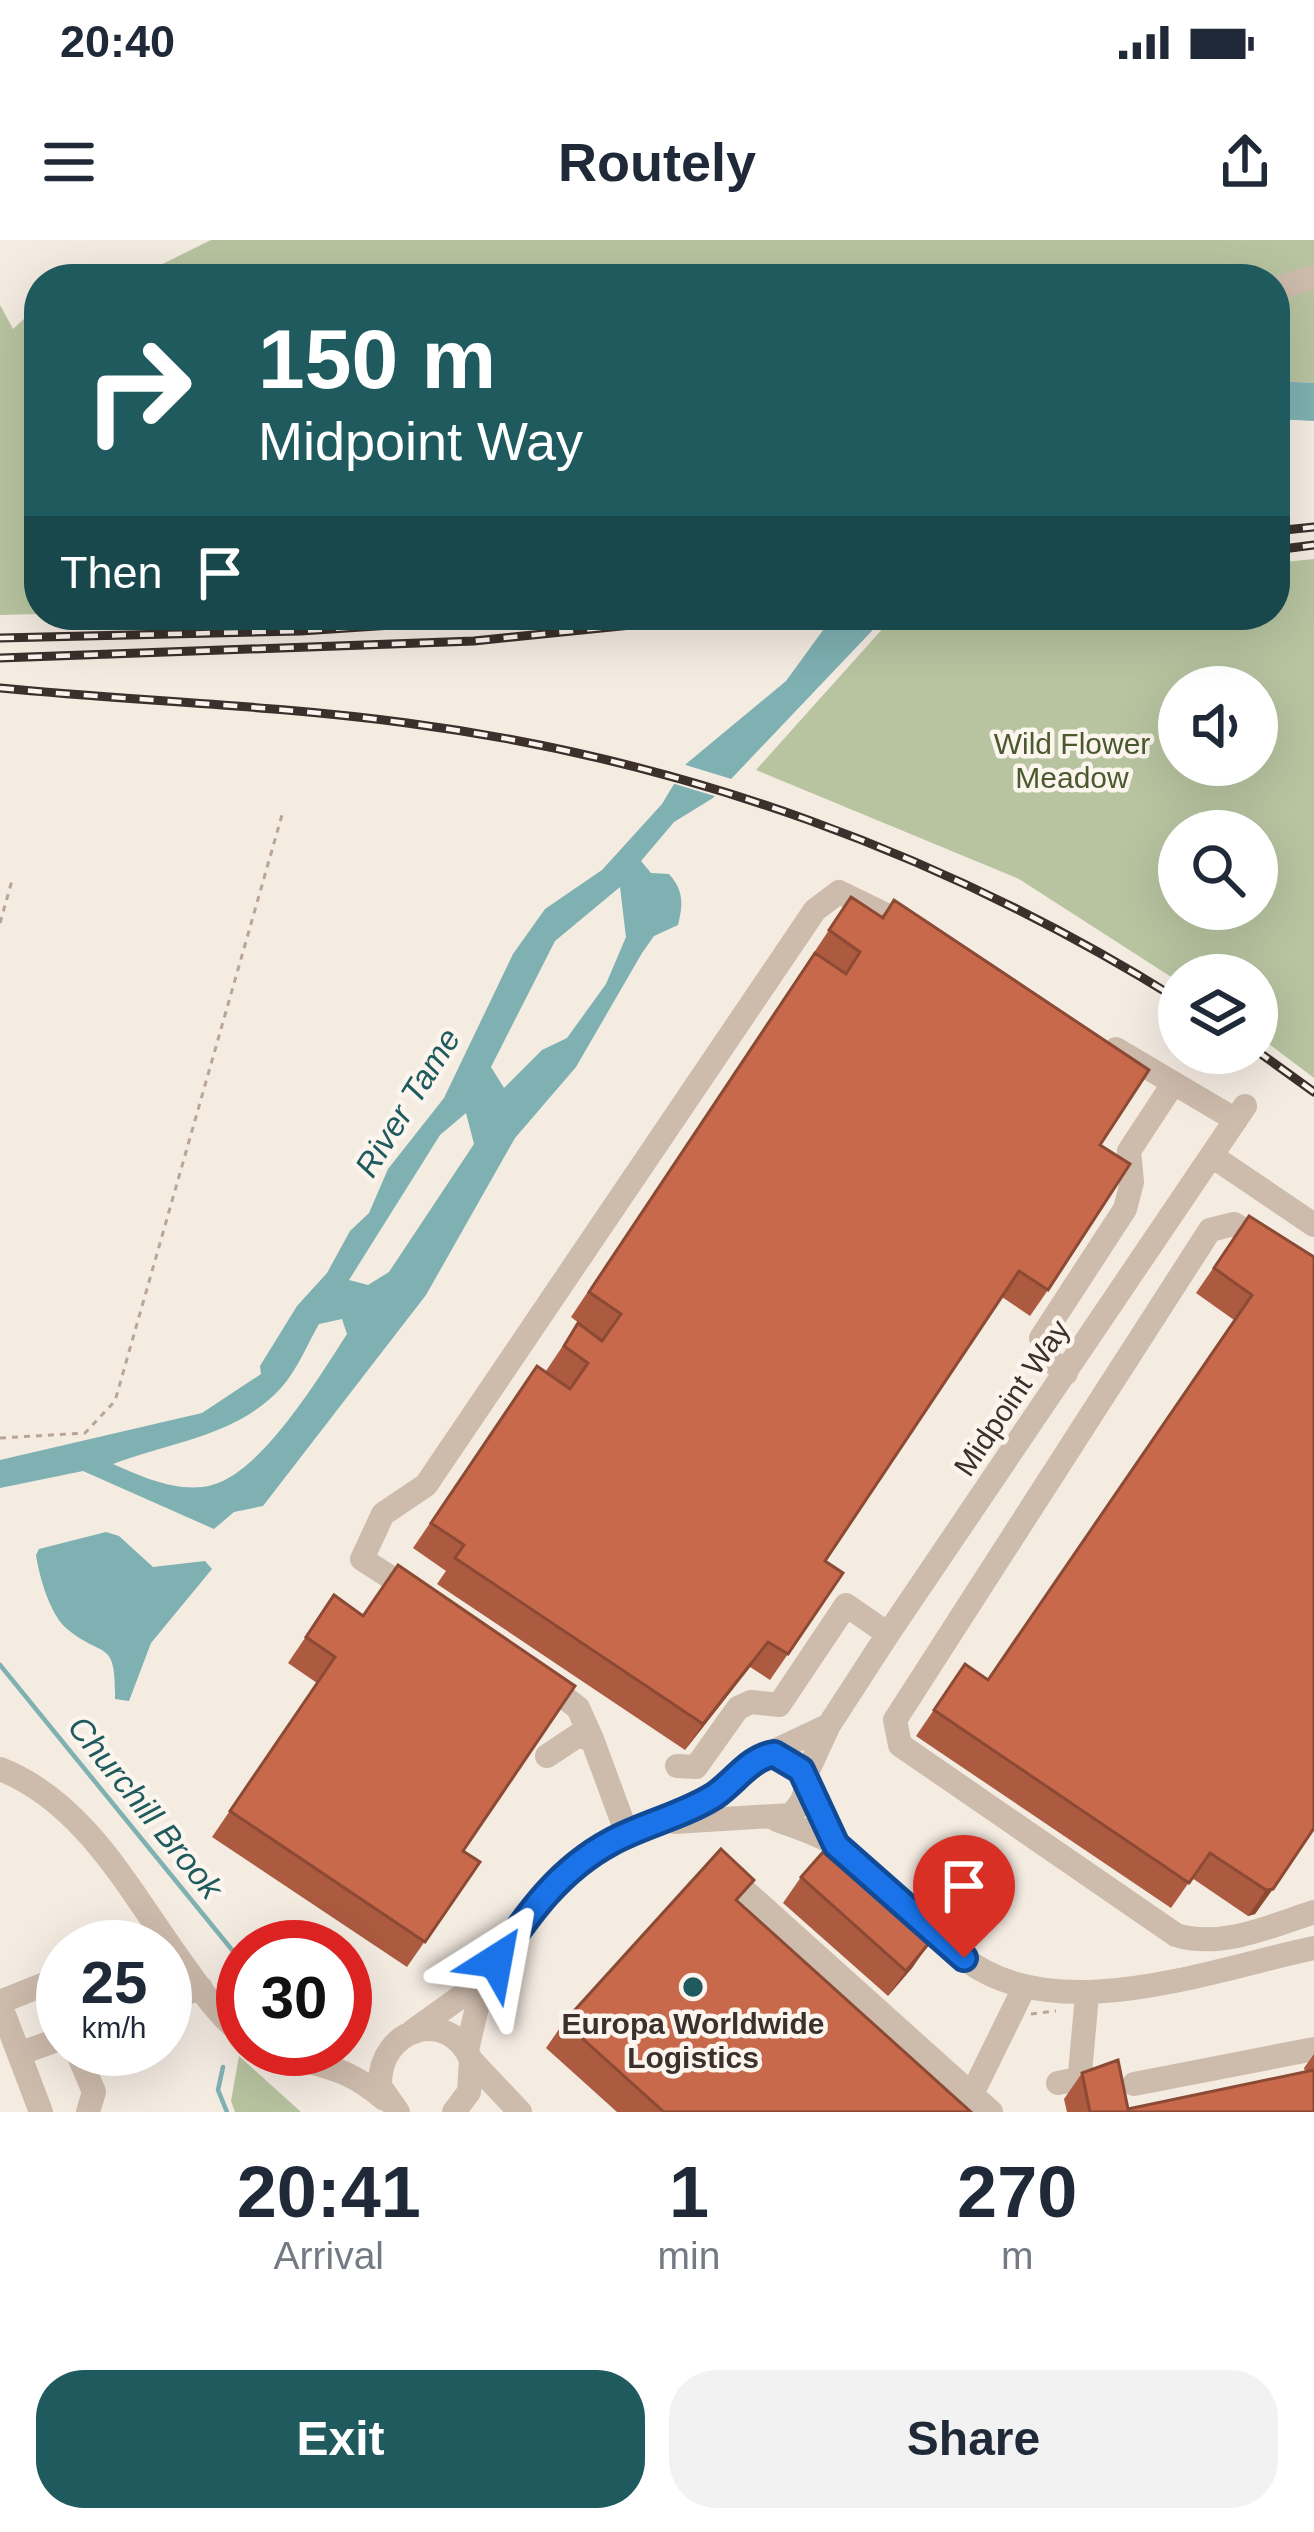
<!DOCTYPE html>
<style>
:root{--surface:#fff;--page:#f2f2f3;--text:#1f2937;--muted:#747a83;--accent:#1f5a5e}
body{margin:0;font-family:Helvetica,sans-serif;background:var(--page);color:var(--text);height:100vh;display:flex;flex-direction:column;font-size:45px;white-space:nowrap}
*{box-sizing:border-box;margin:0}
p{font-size:39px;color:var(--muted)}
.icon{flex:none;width:66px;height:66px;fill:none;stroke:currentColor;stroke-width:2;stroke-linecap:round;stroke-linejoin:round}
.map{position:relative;height:1872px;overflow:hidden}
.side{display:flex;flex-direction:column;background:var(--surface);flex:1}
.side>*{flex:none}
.guide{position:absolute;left:24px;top:24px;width:1266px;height:366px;border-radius:48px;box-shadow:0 12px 48px #0002;background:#1f5a5e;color:#fff;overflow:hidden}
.tools{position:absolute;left:1158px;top:426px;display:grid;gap:24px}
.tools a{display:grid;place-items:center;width:120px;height:120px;border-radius:50%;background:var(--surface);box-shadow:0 12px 48px #0002;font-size:60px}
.speed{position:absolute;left:36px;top:1680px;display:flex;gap:24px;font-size:60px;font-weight:700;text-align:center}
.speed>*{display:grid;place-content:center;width:156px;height:156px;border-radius:50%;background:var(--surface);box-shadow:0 12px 48px #0002;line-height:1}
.speed small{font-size:30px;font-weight:400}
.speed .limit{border:18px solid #d22;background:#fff;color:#111}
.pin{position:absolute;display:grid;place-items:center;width:102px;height:102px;color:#fff;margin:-123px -51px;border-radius:50% 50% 50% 0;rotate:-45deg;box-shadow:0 0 12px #0007}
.pin .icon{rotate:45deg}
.me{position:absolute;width:132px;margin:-66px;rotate:34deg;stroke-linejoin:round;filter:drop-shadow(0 0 9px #0008)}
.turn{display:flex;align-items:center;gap:42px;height:252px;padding:0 36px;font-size:54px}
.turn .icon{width:156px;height:156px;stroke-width:2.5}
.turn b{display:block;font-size:84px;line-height:102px}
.then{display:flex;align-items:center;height:114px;padding:0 36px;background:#0003;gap:24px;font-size:45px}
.eta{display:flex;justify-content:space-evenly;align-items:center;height:204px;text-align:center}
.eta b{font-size:72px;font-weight:700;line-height:84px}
.action{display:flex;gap:24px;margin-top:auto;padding:24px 36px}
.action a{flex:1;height:138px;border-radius:48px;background:var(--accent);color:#fff;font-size:48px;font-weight:700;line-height:138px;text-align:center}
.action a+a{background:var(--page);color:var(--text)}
.status{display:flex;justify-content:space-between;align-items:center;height:84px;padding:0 60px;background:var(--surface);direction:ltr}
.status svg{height:33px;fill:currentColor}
header{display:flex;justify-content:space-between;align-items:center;height:156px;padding:0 36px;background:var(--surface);font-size:54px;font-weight:700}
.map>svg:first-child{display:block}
.green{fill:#b8c4a0;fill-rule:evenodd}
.water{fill:#7fb0b2;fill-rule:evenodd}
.pier{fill:#f4ebe1}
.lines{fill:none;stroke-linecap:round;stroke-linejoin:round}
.stream{stroke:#7fb0b2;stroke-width:4.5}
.path{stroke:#b9a596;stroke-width:3;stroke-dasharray:6 6;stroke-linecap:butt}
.minor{stroke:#cdbbac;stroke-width:24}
.rail-casing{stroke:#3b302b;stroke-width:9}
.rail{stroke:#fbf5ee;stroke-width:4.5;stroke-dasharray:14;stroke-linecap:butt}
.wall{fill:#ac5a40}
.shaded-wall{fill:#8c4a34}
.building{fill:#c8694b;stroke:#8c4a34;stroke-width:3}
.route-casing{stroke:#114b97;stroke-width:30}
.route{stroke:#1a73e8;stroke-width:21}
.poi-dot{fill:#1f5a5e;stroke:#fbf5ee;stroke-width:4.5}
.labels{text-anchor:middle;stroke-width:9;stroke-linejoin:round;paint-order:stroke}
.park-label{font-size:30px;fill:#4a5a2e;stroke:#fbf5ee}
.street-label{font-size:30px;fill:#3b302b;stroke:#fbf5ee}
.poi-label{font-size:30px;font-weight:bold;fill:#3b302b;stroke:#fbf5ee}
.water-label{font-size:33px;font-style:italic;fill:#1f5a5e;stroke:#fbf5ee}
</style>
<div class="status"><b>20:40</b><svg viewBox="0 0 49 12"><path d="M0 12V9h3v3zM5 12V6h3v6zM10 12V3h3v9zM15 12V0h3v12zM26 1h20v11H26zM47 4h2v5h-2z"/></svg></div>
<header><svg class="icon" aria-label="menu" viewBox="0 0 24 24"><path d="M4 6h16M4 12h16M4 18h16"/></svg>Routely<svg class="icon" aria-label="share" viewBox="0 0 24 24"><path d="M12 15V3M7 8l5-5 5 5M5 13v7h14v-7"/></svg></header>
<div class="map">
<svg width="1314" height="1872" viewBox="0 0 1314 1872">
<rect width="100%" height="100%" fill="#f4ebe1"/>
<path class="green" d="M211 0H1314V143L1275 141V39H132Z
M0 65 13 89 39 65V374L0 375Z
M1314 319V838L1257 795V735H1179V742L1019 639 756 530 894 376 1275 375V323ZM1257 447V525H1179V447ZM1257 591V669H1179V591Z
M239 1816 301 1872H235L231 1861Z"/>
<path class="water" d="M1275 141 1314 143V181L1275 179Z
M834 375H887L713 558 674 582 641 621 651 633 669 634C684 651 683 664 678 685L654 696 642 713 576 827 515 898 426 1055 263 1266 234 1272 214 1289 83 1231 0 1248V1220L202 1173 261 1134 260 1126 297 1066 327 1033 350 991 369 973 388 929 444 858 513 714 545 669 602 630 662 564 686 524 786 441ZM620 647 626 697 606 744 567 798 542 810 504 848 491 827 555 701ZM466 873 474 904 389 1032 368 1045 349 1040 440 895ZM342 1079 347 1094C319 1137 263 1231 212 1245 180 1254 142 1237 113 1224 170 1202 237 1196 281 1148 297 1130 307 1105 319 1084Z
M106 1292 119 1296 153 1327 205 1321 212 1329 151 1403 129 1461 115 1459C116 1397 104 1420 66 1388 50 1374 39 1336 36 1315L39 1309Z"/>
<path class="pier" d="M679 523 738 541 721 558 665 541Z"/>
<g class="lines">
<path class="stream" d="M0 1425 237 1716 238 1745
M223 1827 218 1850 227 1872"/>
<path class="path" d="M0 683 13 637
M0 1198 85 1193 115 1161 282 575
M826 1558 832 1576 826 1579
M1031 1774 1056 1771"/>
<path class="minor" d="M1275 49 1314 37
M1116 809 1236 880
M1212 916 1314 985
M1314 1034 1234 984 1210 990 895 1480 900 1505 1176 1695C1221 1709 1271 1686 1314 1672
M1066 1133 1049 1119 1041 1098 1125 969 1132 942 1129 911 1173 844
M413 1352 362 1319 383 1274 426 1245 815 670 839 652 911 687
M541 1439 578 1468 592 1499
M547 1516 577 1496 592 1499 627 1594
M677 1526 696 1527 738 1468 751 1462 779 1465 846 1365 888 1394
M0 1529C85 1562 131 1653 182 1723 200 1747 218 1777 243 1794
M805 1537 829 1485 888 1394 1245 866
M777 1580C796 1587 819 1594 836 1605 881 1636 919 1681 960 1715 1051 1791 1209 1730 1314 1708
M674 1582 790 1575C806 1561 812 1543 796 1525
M725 1633 991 1872
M927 1685 965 1638
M165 1760 201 1748
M0 1762 50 1742 63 1776
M0 1764 41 1872
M413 1791 484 1740 537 1662 571 1627 611 1602 714 1555 755 1520 827 1486
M76 1809 94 1852 88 1872
M268 1809C317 1828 341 1822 384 1859
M467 1810 483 1742
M21 1813 63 1798
M471 1820 520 1872
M1058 1843 1077 1839 1080 1833 1087 1755
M1134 1844 1314 1809
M972 1854 1024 1748
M398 1872 380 1846C378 1788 449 1766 471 1820L469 1852 454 1872"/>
<defs>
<path id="rail" d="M1275 291 1314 287
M1275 310 1314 305
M0 398 301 391 546 375
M0 418 474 401 730 375
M0 448C136 461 272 465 407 483 682 519 944 613 1179 760
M1257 811 1314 852"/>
</defs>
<use href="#rail" class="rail-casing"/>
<use href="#rail" class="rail"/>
</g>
<path class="wall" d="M851 657 881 677 894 660 1100 905 1048 1050 1030 1076 1002 1057 825 1321 788 1414 770 1440 750 1427 685 1510 437 1344 446 1331 413 1308 537 1126 546 1131 578 1083 602 1101 571 1077Z
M1249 976 1314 1588 1255 1674 1248 1676 1192 1638 1171 1668 916 1496 965 1424 988 1440 1234 1080 1196 1053Z
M334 1355 463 1611 480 1622 407 1727 212 1597 317 1443 288 1423Z
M801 1637 930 1702 912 1728 888 1756 783 1663Z
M738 1663 971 1872H617L546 1808 564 1782Z
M1314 1814V1872H1067L1064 1859 1082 1833 1128 1869 1305 1832 1304 1828Z"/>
<path class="shaded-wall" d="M768 1402 750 1427 685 1510 703 1484Z
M1273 1649 1255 1674 1248 1676 1266 1650Z
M930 1702 912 1728 888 1756 906 1731Z"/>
<path class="building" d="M851 657 883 678 894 660 1149 830 1100 905 1130 924 1048 1050 1019 1031 825 1321 843 1333 788 1414 768 1402 703 1484 455 1318 464 1305 431 1283 537 1126 570 1149 588 1123 564 1106 578 1083 602 1101 621 1074 589 1052 815 713 846 734 860 712 829 690Z
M1249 976 1314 1017V1588L1273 1649 1266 1650 1210 1613 1189 1643 934 1470 965 1424 988 1440 1252 1055 1214 1028Z
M398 1325 575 1446 463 1611 480 1622 425 1702 230 1571 335 1417 306 1397 334 1355 363 1376Z
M721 1609 754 1640 736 1660 971 1872H664L564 1782Z
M823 1612 930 1702 906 1731 801 1637Z
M1118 1820 1128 1869 1314 1830V1872H1090L1082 1833Z"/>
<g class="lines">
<defs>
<path id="route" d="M496 1721C529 1673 559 1630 611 1602 644 1584 682 1576 714 1556 735 1542 749 1518 774 1514L801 1530 836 1605 964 1718"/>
</defs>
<use href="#route" class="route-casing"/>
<use href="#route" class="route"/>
</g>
<circle class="poi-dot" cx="693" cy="1747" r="12"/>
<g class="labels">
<g class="park-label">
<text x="1072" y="514">Wild Flower<tspan x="1072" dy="34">Meadow</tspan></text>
</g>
<g class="street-label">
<text transform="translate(1012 1158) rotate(-56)" y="10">Midpoint Way</text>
</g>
<g class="poi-label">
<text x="693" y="1794">Europa Worldwide<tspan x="693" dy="34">Logistics</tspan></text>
</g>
<g class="water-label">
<text transform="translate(407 862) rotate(-58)" y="12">River Tame</text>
<text transform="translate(146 1567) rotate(51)" y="12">Churchill Brook</text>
</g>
</g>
</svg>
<div class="tools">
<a><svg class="icon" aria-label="sound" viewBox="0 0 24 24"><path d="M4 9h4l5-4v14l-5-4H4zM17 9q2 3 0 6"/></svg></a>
<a><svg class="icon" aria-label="search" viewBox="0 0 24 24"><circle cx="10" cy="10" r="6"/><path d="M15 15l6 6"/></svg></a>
<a><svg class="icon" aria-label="layers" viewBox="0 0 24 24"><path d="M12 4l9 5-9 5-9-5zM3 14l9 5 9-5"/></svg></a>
</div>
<div class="speed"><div>25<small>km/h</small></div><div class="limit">30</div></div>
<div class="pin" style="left:964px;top:1718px;background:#d93025"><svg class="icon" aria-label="arrive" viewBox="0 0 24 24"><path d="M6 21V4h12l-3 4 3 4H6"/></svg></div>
<svg class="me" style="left:496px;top:1721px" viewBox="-20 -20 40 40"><path d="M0-17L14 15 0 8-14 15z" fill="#1a73e8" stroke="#fff" stroke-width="4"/></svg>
<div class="guide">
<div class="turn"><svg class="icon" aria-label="right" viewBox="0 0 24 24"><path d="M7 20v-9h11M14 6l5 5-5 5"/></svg><div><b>150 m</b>Midpoint Way</div></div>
<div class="then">Then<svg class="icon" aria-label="arrive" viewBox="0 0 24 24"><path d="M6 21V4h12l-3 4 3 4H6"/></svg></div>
</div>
</div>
<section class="side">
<div class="eta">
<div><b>20:41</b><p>Arrival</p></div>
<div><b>1</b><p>min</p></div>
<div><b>270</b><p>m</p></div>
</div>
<div class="action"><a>Exit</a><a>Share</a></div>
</section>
